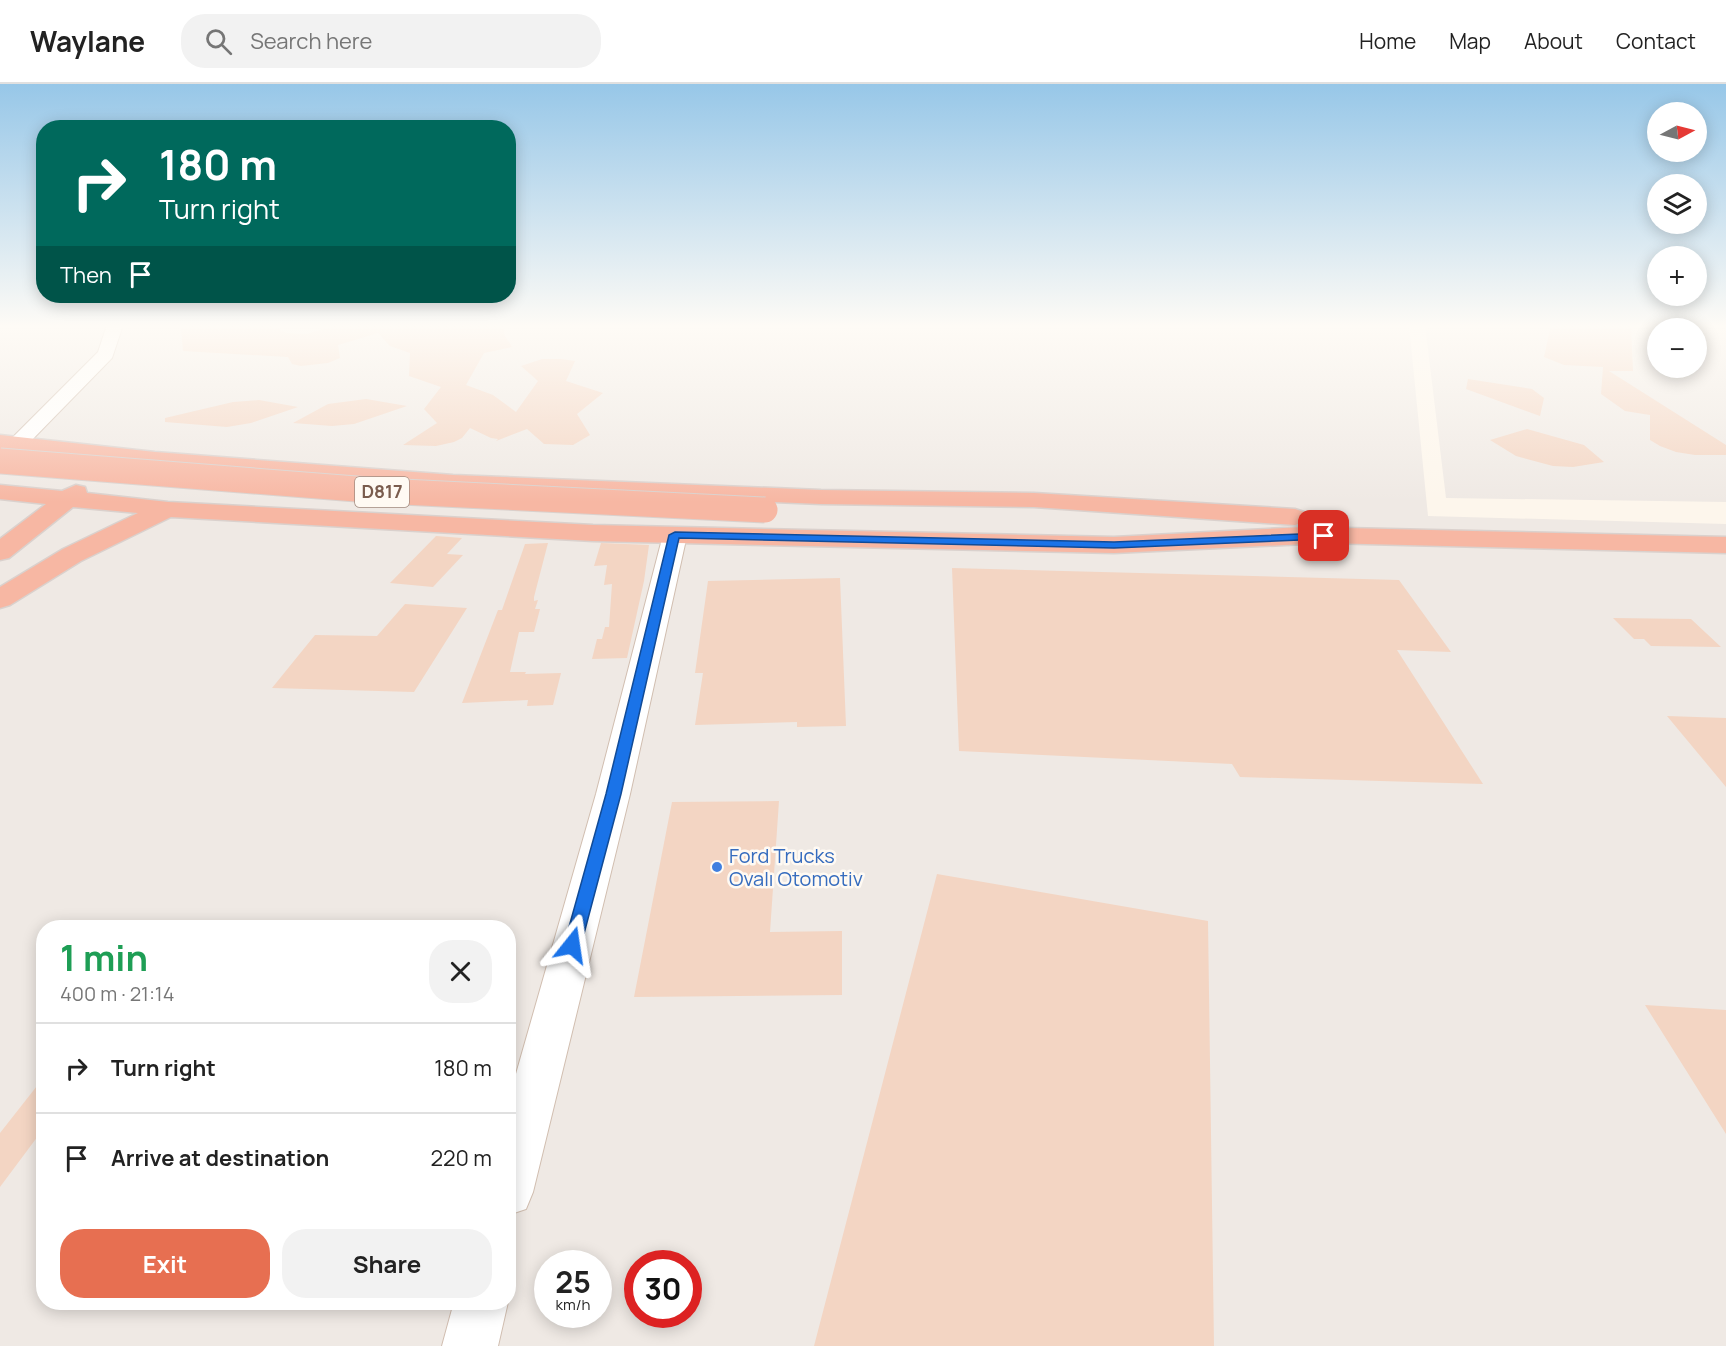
<!DOCTYPE html>
<meta charset="utf-8">
<style>
:root{--surface:#fff;--page:#f2f2f2;--text:#222;--muted:#767676;--line:#e0e0e0;--accent:#e76f51}
body{margin:0;font-family:Manrope,sans-serif;background:var(--page);color:var(--text);height:100vh;display:flex;flex-direction:column;font-size:22px;white-space:nowrap}
*{box-sizing:border-box;margin:0}
p{font-size:20px;color:var(--muted)}
.icon{flex:none;width:33px;height:33px;fill:none;stroke:currentColor;stroke-width:2;stroke-linecap:round;stroke-linejoin:round}
.map{position:relative;flex:1;overflow:hidden}
.panel{position:absolute;left:36px;top:836px;width:480px;height:390px;display:flex;flex-direction:column;background:var(--surface);border-radius:24px;box-shadow:0 3px 15px #0003}
.panel>*{flex:none}
.hud{position:absolute;left:36px;top:36px;width:480px;height:183px;border-radius:24px;box-shadow:0 3px 15px #0003;background:#00695c;color:#fff;overflow:hidden}
.needle{width:39px;rotate:83deg}
.fabs{position:absolute;left:1647px;top:18px;display:grid;gap:12px}
.fabs a{display:grid;place-items:center;width:60px;height:60px;border-radius:50%;background:var(--surface);box-shadow:0 3px 15px #0003;font-size:30px}
.speed{position:absolute;left:534px;top:1166px;display:flex;gap:12px;font-size:30px;font-weight:700;text-align:center}
.speed>*{display:grid;place-content:center;width:78px;height:78px;border-radius:50%;background:var(--surface);box-shadow:0 3px 15px #0003;line-height:1}
.speed small{font-size:15px;font-weight:400}
.speed .limit{border:9px solid #d22;background:#fff;color:#111}
.pin{position:absolute;display:grid;place-items:center;width:51px;height:51px;color:#fff;margin:-26px;border-radius:12px;box-shadow:0 3px 9px #0006}
.me{position:absolute;width:66px;margin:-33px;rotate:15deg;stroke-linejoin:round;filter:drop-shadow(0 0 4px #0008)}
.turn{display:flex;align-items:center;gap:21px;height:126px;padding:0 24px;font-size:27px}
.turn .icon{width:78px;height:78px;stroke-width:2.5}
.turn b{display:block;font-size:42px;line-height:51px}
.then{display:flex;align-items:center;height:57px;padding:0 24px;background:#0003;gap:12px;font-size:22px}
.round{display:grid;place-items:center;flex:none;width:63px;height:63px;border-radius:24px;background:var(--page)}
.headline{display:flex;align-items:center;justify-content:space-between;height:102px;padding:0 24px}
h1{font-size:36px;font-weight:700;line-height:45px;color:#1e9e55}
.cta{display:flex;gap:12px;margin-top:auto;padding:12px 24px}
.cta a{flex:1;height:69px;border-radius:24px;background:var(--accent);color:#fff;font-size:24px;font-weight:700;line-height:69px;text-align:center}
.cta a+a{background:var(--page);color:var(--text)}
ul{padding:0;list-style:none}
li{display:flex;align-items:center;gap:18px;height:90px;padding:0 24px;border-top:2px solid var(--line)}
li div{flex:1}
li b{display:block;font-size:22px}
li em{font-style:normal}
header{display:flex;align-items:center;gap:36px;box-sizing:border-box;height:84px;padding:0 30px;background:var(--surface);border-bottom:2px solid var(--line)}
header strong{font-size:28px}
nav{display:flex;gap:33px;margin-inline-start:auto;font-size:21px}
.search{width:420px;height:54px;background:var(--page);display:flex;align-items:center;gap:15px;box-sizing:border-box;padding:0 21px;border-radius:24px;color:var(--muted);font-size:22px}
.map>svg:first-child{display:block}
.industrial{fill:#efe9e4;fill-rule:evenodd}
.building{fill:#f3d5c3}
.lines{fill:none;stroke-linecap:round;stroke-linejoin:round}
.street-casing{stroke:#d1beb0;stroke-width:2}
.highway-casing{stroke:#dad1cd;stroke-width:3}
.street{fill:#fff;fill-rule:evenodd}
.highway{fill:#f7b7a3;fill-rule:evenodd}
.highway-bridge-casing{stroke:#dad1cd;stroke-width:27;stroke-linecap:butt}
.highway-bridge{stroke:#f7b7a3;stroke-width:25}
.route{fill:#1a73e8;stroke:#114b97;stroke-width:1.5}
.shop-dot{fill:#3f7fe0;stroke:#fffaf3;stroke-width:2}
.labels{text-anchor:middle;stroke-width:5;stroke-linejoin:round;paint-order:stroke}
.shield{fill:#fffaf3;stroke:#a28b7f;stroke-width:1.5}
.shield-label{font-size:18px;font-weight:bold;fill:#7a5c4d}
.shop-label{font-size:20px;fill:#366cbe;stroke:#fffaf3;text-anchor:start}
</style>
<header>
<strong>Waylane</strong>
<div class="search"><svg class="icon" aria-label="search" viewBox="0 0 24 24"><circle cx="10" cy="10" r="6"/><path d="M15 15l6 6"/></svg>Search here</div>
<nav><a>Home</a><a>Map</a><a>About</a><a>Contact</a></nav>
</header>
<div class="map">
<svg width="1726" height="1262" viewBox="0 0 1726 1262">
<rect width="100%" height="100%" fill="#fdf6ec"/>
<path class="industrial" d="M0 241H1409L1428 432 1726 440V1262H0ZM44 843H508V1218H44ZM548 1179H598V1230H548ZM638 1179H688V1230H638Z
M1425 241H1726V418L1446 414ZM1658 244H1696V284H1658Z"/>
<path class="building" d="M191 241H215L218 246 238 241H272L286 249 307 250 336 241H503L505 252 512 263 484 269 466 301 493 311 516 328 538 297 521 282 542 275H561L575 277 566 297 603 309 577 330 590 351 573 361 544 360 527 345 496 357 498 355 491 354 470 344 462 354 454 358 436 362 403 361 437 339 424 325 441 303 409 292 410 269 390 262 378 249 338 261 340 274 328 279 301 282 292 280 288 273 183 267 181 244Z
M1551 241H1631L1633 287H1609L1726 361V371H1695L1676 368 1660 362 1650 356V331L1625 327 1601 310 1603 283 1564 281 1544 273Z
M1468 295 1532 305 1544 314 1540 332 1466 305Z
M366 315 407 322 354 340 332 342 293 339 328 320Z
M259 316 298 323 251 339 227 343 165 338V334L233 318Z
M1527 345 1584 361 1604 378 1573 383 1553 382 1516 372 1490 356Z
M436 452 462 454 447 470 463 471 433 503 390 499Z
M548 459 534 513V517L538 516 535 525H540L534 548H519L510 588H526L525 590 561 589 553 621 527 622 528 616 462 619 498 526H502L525 460Z
M601 459 649 461 644 497 627 574 592 575 597 555H602L605 543H609L612 500 604 501 607 481 594 482Z
M952 484 1399 496 1451 568 1397 566 1483 700 1240 693 1232 680 959 667Z
M840 494 846 642 797 643V638L695 641 703 589H695L708 497Z
M405 520 467 524 414 608 272 604 315 551 377 552Z
M1613 534 1691 535 1721 563 1651 562 1644 555H1634Z
M1667 632 1726 634V703Z
M779 717 770 848 842 847V911L634 913 672 718Z
M937 790 1208 837 1214 1262H814Z
M1645 921 1726 926V1050Z
M44 993V1044L0 1103V1049Z"/>
<g class="lines">
<defs>
<path id="street" d="M107 241H123L112 274 24 364 17 366 10 364 6 360 98 268Z
M675 444 684 446 687 451 630 710 533 1108 526 1125 508 1131V1018L596 710 663 451 666 446Z
M454 1218H508L498 1262H442Z"/>
<path id="highway" d="M0 351 155 368 453 391 821 406 1034 409 1295 425 1304 428 1308 433 1304 438 1295 441 1034 423 821 420 453 405 155 382 0 365Z
M0 401 62 407 76 401 85 403 87 409 168 418 593 441 1114 453 1303 443 1726 453V469L1326 459 1114 469 593 457 171 433 81 477 10 521 0 524V503L63 465 138 429 73 423 9 474 0 476V455L46 420 0 415Z"/>
</defs>
<use href="#street" class="street-casing"/>
<use href="#highway" class="highway-casing"/>
<use href="#street" class="street"/>
<use href="#highway" class="highway"/>
<defs>
<path id="highway-bridge" d="M0 377 382 407 765 426"/>
</defs>
<use href="#highway-bridge" class="highway-bridge-casing"/>
<use href="#highway-bridge" class="highway-bridge"/>
</g>
<linearGradient id="sky" x2="0" y2="1"><stop stop-color="#97c7e8"/><stop offset="0.58" stop-color="#fefbf6"/><stop offset="1" stop-color="#fefbf6" stop-opacity="0"/></linearGradient>
<rect width="1726" height="418" fill="url(#sky)"/>
<path class="route" d="M675 448 1114 458 1324 449 1330 452 1324 455 1114 464 679 454 621 710 581 861 579 866 572 868 566 866 564 861 606 710 669 451Z"/>
<circle class="shop-dot" cx="717" cy="783" r="6"/>
<g class="labels">
<rect class="shield" x="355" y="393" width="54" height="30" rx="4.5"/>
<g class="shield-label">
<text x="382" y="414">D817</text>
</g>
<g class="shop-label">
<text x="729" y="779">Ford Trucks<tspan x="729" dy="23">Ovalı Otomotiv</tspan></text>
</g>
</g>
</svg>
<div class="fabs">
<a><svg class="needle" viewBox="-14 -14 28 28"><path d="M0-13l5 13h-10z" fill="#e53935"/><path d="M0 13l5-13h-10z" fill="#767676"/></svg></a>
<a><svg class="icon" aria-label="layers" viewBox="0 0 24 24"><path d="M12 4l9 5-9 5-9-5zM3 14l9 5 9-5"/></svg></a>
<a>+</a>
<a>−</a>
</div>
<div class="speed"><div>25<small>km/h</small></div><div class="limit">30</div></div>
<div class="pin" style="left:1324px;top:452px;background:#d93025"><svg class="icon" aria-label="arrive" viewBox="0 0 24 24"><path d="M6 21V4h12l-3 4 3 4H6"/></svg></div>
<svg class="me" style="left:572px;top:861px" viewBox="-20 -20 40 40"><path d="M0-17L14 15 0 8-14 15z" fill="#1a73e8" stroke="#fff" stroke-width="4"/></svg>
<div class="hud">
<div class="turn"><svg class="icon" aria-label="right" viewBox="0 0 24 24"><path d="M7 20v-9h11M14 6l5 5-5 5"/></svg><div><b>180 m</b>Turn right</div></div>
<div class="then">Then<svg class="icon" aria-label="arrive" viewBox="0 0 24 24"><path d="M6 21V4h12l-3 4 3 4H6"/></svg></div>
</div>
<section class="panel">
<div class="headline"><div><h1>1 min</h1><p>400 m · 21:14</p></div><a class="round"><svg class="icon" aria-label="close" viewBox="0 0 24 24"><path d="M6 6l12 12M18 6L6 18"/></svg></a></div>
<ul>
<li><svg class="icon" aria-label="right" viewBox="0 0 24 24"><path d="M7 20v-9h11M14 6l5 5-5 5"/></svg><div><b>Turn right</b></div><em>180 m</em></li>
<li><svg class="icon" aria-label="arrive" viewBox="0 0 24 24"><path d="M6 21V4h12l-3 4 3 4H6"/></svg><div><b>Arrive at destination</b></div><em>220 m</em></li>
</ul>
<div class="cta"><a>Exit</a><a>Share</a></div>
</section>
</div>
